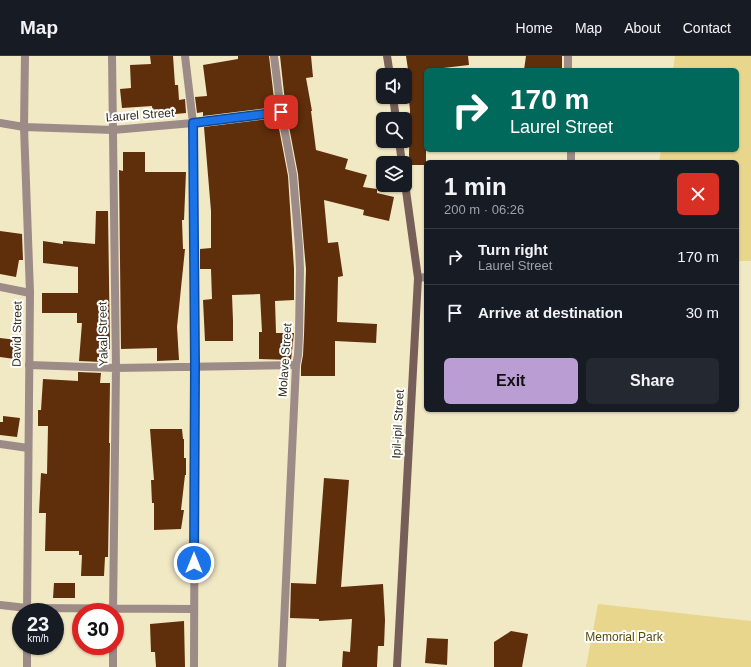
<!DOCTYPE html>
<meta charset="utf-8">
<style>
:root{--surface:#171b24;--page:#242831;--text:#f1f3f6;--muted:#9ea1a6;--line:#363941;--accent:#ba9dd3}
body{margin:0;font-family:Helvetica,sans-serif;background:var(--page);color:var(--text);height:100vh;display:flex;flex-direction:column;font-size:15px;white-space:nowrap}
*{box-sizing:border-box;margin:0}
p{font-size:13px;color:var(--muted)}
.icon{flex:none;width:22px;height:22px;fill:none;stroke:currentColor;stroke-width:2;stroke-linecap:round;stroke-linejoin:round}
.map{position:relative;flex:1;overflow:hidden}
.drawer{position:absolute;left:424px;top:104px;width:315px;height:252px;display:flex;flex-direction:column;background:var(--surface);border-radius:6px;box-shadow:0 1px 3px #0004}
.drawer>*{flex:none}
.guide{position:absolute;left:424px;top:12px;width:315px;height:84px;border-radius:6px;box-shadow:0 1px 3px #0004;background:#00695c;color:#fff;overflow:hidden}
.controls{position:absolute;left:376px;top:12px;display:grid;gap:8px}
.controls a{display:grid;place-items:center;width:36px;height:36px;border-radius:6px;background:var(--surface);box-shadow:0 1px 3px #0004;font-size:20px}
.speed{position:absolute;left:12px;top:547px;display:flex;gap:8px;font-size:20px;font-weight:700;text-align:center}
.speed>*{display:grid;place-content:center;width:52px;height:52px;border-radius:50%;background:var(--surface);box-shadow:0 1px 3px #0004;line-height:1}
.speed small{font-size:10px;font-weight:400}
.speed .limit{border:6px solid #d22;background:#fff;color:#111}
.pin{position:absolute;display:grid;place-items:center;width:34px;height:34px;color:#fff;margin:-17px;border-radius:8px;box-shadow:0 2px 6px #0006}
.me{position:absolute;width:44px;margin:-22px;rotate:0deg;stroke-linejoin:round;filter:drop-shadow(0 0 3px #0008)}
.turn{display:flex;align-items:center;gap:14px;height:84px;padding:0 20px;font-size:18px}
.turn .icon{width:52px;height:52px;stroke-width:2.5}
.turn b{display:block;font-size:28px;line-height:34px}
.round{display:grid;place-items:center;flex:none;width:42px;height:42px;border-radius:6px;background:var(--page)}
.head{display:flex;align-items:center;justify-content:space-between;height:68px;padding:0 20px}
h1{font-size:24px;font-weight:700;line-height:30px}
.button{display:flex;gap:8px;margin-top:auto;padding:8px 20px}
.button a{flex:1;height:46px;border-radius:6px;background:var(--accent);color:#111;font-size:16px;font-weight:700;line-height:46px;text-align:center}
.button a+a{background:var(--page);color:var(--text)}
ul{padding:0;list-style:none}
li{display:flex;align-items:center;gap:12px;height:56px;padding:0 20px;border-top:1px solid var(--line)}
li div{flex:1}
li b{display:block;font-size:15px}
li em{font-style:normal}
header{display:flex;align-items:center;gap:24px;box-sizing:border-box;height:56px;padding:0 20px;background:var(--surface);border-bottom:1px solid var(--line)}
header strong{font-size:19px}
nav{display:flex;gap:22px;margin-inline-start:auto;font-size:14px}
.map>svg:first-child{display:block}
.green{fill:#e9d68d}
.building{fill:#5f2e0b}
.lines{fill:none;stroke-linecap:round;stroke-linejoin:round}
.minor{stroke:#9c8b87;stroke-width:8}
.tertiary{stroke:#9c8b87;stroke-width:8}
.secondary{stroke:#775f59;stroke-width:8}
.route-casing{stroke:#114b97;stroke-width:10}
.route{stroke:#1a73e8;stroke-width:7}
.labels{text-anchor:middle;stroke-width:4;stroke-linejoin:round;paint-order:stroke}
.street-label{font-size:12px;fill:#312e20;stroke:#fff}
.park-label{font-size:12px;fill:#584a07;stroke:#fff}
</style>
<header>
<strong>Map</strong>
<nav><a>Home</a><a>Map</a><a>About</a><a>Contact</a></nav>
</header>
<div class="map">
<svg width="751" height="611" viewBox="0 0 751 611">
<rect width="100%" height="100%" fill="#f1e8c4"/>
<path class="green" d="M675 0H751V205H737V106H659L661 94H737V14H673Z
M598 548 751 565V611H586Z"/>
<path class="building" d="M150 0H173L175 29H178L179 44 185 43 186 57 153 60 152 50 122 52 120 33 131 32 130 9 151 8Z
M238 0H269L275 51 203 60V56L197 57 195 41 207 40 203 9 238 3Z
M280 0H311L313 21 306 22 312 55H311L316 94 348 103 345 113 367 119 363 131 377 133V137L394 141 389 165 363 159 364 154 324 144 328 187 338 186 343 220 338 221 337 266 377 268 376 287 335 285V320H301V310L303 299 304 279 306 213 304 191 298 118 286 55Z
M406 0H468L469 9 426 14V109H410L409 99 410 54 407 27H410Z
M526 0H562V14H524Z
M277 62 288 120 294 213V244L275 245 276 277H294L291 304 259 303V276H262L260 238 232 239 233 265V285H205L203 244 212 243 211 213H200V193L211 192V155L204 71Z
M123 96H145V116H186L184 164H182L183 193H185L177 271 179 304 157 305V292L121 293 119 114 123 115Z
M96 155H108L110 293H103L102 306 79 305 82 267H77V257H42V237H78V211L43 207V185L63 188V185L95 188Z
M0 175 22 178 23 204H19L16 221 0 218Z
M0 282 17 284 15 303 0 301Z
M78 316 101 317 100 327H110L109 387H110L108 501H105L104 520H81L82 499H79V495H45L46 457H39L41 417 47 418 48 370H38V354H41L43 323 78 325Z
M3 360 20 362 17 381 0 379V366H3Z
M150 373H182L183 383H184V402H186V419H185L181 454H184L181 473 154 474V447H152L151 424H154Z
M324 422 349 424 341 531 383 528 385 564 384 590H378L377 611H342L343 595 350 596 352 563 319 565V563L290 562 291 527 316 528Z
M54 527H75V542H53Z
M184 565 185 611H156L155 596H151L150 568Z
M511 575 528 578 522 611H494V586Z
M427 582 448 583 447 609 425 607Z"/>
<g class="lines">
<path class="minor" d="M112 0 116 312 113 556
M185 0 193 67 195 310 194 611
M568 0V14
M571 94V106
M418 222 426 221
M0 231 30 237
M29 309 116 312 296 309
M0 388 28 392
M27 552 194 553
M113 590V611"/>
<path class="tertiary" d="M25 0 24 71 30 237 27 556
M274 0 281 56 293 119 299 191 300 213 299 279 298 299 296 309 282 611
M0 67 24 71 113 74 193 67 281 56
M0 549 27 552
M27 611V590"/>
<path class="secondary" d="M387 0 390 19
M393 41 396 63
M399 85 402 107
M397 611 418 222 405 127"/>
</g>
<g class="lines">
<defs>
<path id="route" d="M194 507 195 310 193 67 281 56"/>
</defs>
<use href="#route" class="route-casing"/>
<use href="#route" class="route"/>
</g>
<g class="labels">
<g class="street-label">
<text transform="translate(140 59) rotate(-4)" y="4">Laurel Street</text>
<text transform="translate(17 278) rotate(-89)" y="4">David Street</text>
<text transform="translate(103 278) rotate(-91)" y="4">Yakal Street</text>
<text transform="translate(285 304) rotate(-86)" y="4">Molave Street</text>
<text transform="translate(398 368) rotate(-87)" y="4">Ipil-ipil Street</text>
</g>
<g class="park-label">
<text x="624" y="585">Memorial Park</text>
</g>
</g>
</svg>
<div class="controls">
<a><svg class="icon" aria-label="sound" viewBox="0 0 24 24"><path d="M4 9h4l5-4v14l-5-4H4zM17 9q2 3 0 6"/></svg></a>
<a><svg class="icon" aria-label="search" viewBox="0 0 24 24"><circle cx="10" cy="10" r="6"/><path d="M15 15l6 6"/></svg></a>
<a><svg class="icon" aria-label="layers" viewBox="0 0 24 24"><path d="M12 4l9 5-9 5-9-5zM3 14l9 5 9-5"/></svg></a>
</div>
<div class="speed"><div>23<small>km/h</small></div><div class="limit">30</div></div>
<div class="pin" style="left:281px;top:56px;background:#d93025"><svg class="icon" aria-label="arrive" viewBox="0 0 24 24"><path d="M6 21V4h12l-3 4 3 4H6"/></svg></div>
<svg class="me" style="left:194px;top:507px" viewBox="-20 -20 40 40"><circle r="17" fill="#1a73e8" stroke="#fff" stroke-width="3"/><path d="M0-11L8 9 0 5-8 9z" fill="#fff"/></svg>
<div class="guide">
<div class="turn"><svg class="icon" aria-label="right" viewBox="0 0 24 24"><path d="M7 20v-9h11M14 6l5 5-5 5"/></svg><div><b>170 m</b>Laurel Street</div></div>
</div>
<section class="drawer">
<div class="head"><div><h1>1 min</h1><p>200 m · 06:26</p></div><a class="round" style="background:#d93025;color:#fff"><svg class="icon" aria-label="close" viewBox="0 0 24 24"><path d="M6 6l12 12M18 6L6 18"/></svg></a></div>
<ul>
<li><svg class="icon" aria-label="right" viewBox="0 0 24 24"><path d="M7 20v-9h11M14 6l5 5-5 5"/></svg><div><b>Turn right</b><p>Laurel Street</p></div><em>170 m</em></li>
<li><svg class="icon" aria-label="arrive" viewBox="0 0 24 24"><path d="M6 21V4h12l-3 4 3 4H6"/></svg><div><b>Arrive at destination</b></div><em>30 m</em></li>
</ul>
<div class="button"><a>Exit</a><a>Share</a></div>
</section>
</div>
